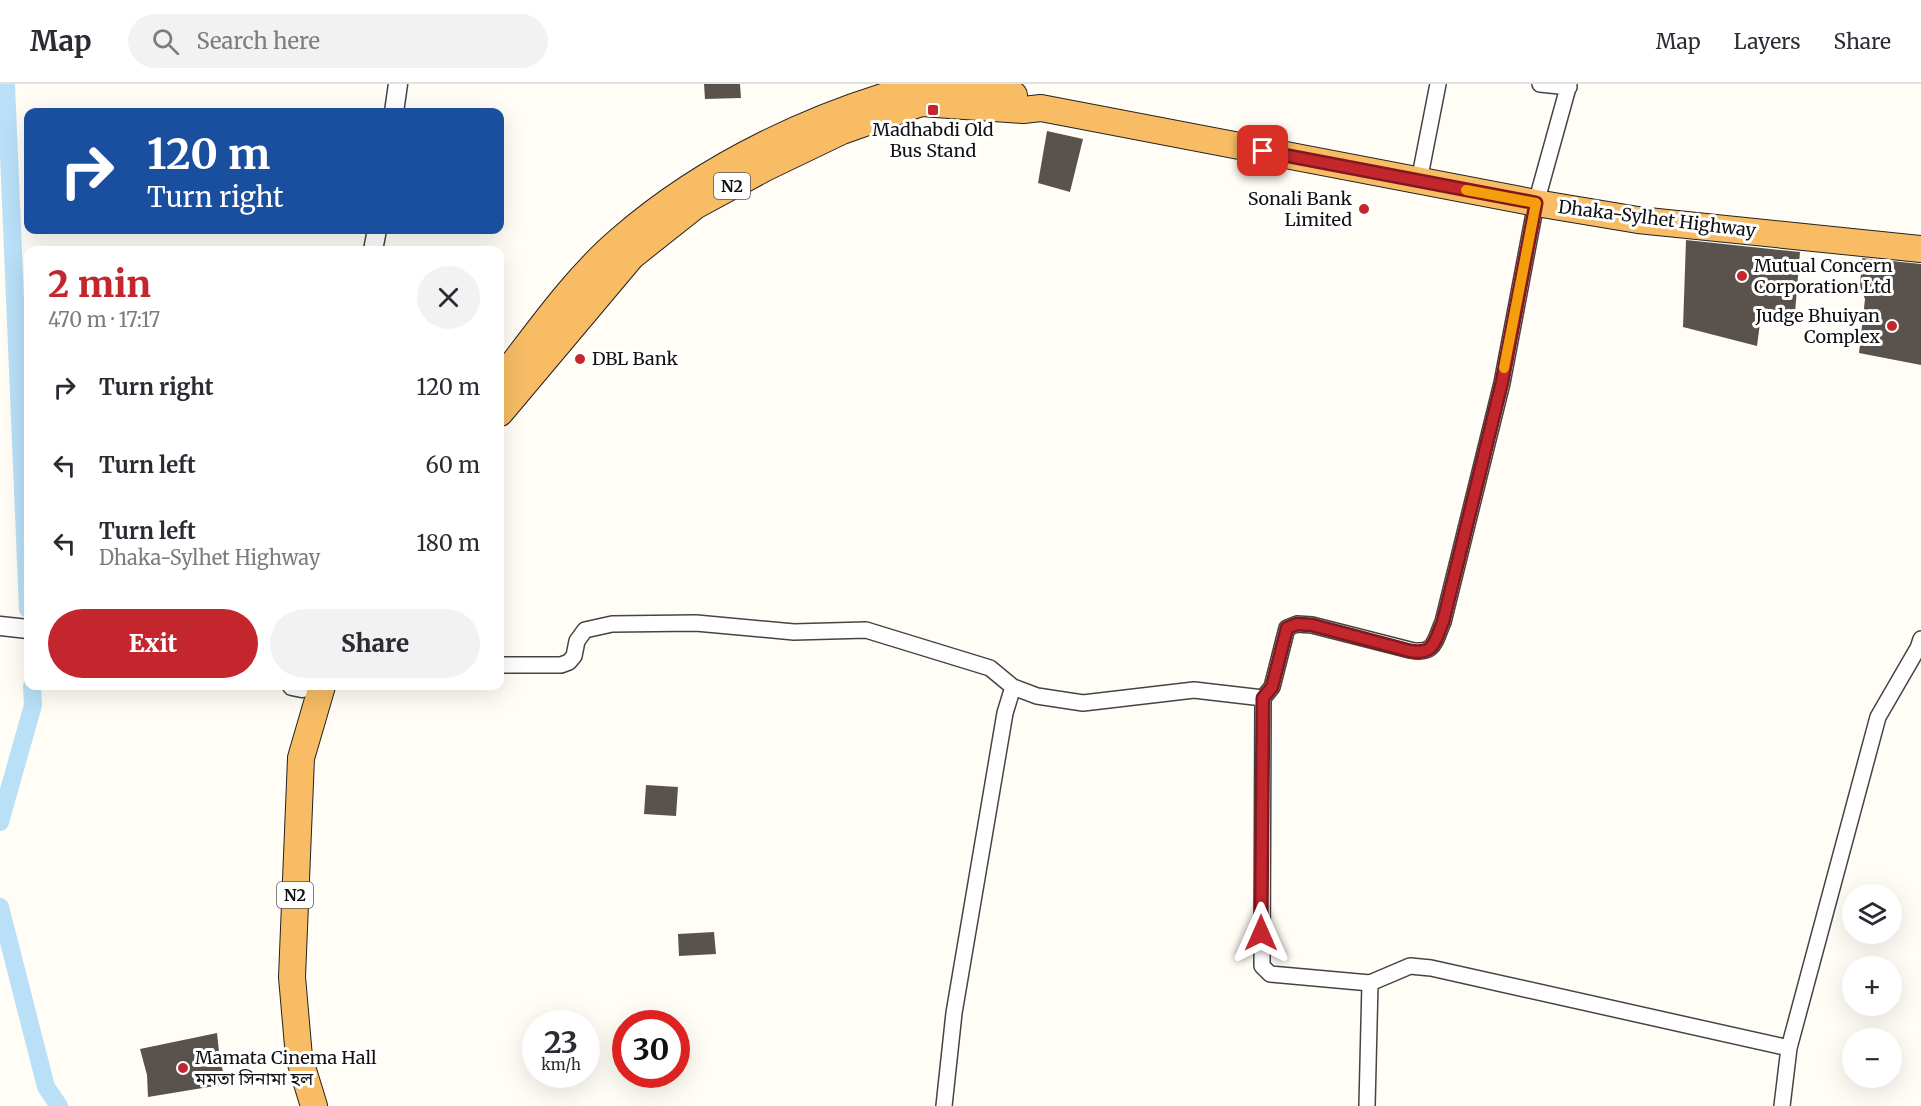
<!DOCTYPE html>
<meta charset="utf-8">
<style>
:root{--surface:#fff;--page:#f2f2f3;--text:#2b2b33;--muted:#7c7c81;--line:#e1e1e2;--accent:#c4262e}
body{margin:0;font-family:Merriweather,"Noto Sans Bengali",serif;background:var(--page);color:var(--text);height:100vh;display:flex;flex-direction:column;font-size:22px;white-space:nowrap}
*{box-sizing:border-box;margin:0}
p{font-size:20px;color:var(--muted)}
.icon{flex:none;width:33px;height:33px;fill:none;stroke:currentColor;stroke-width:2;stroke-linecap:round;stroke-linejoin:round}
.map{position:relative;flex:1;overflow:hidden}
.details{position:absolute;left:24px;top:162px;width:480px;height:444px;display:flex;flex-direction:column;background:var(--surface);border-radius:12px;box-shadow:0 6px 24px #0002}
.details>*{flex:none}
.banner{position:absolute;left:24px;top:24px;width:480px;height:126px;border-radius:12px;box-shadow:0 6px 24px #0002;background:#1a4fa0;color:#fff;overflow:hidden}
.controls{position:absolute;left:1842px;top:800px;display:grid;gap:12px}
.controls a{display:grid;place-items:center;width:60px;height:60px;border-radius:50%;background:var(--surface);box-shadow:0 6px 24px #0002;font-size:30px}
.speed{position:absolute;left:522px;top:926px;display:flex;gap:12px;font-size:30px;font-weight:700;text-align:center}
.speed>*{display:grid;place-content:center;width:78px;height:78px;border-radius:50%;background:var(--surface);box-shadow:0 6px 24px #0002;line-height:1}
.speed small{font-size:15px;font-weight:400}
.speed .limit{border:9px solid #d22;background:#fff;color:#111}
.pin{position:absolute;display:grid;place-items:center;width:51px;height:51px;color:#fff;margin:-26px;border-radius:12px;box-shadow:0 3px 9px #0006}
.me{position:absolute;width:66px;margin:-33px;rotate:0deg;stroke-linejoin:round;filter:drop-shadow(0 0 4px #0008)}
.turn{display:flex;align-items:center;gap:21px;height:126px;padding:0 24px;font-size:27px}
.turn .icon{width:78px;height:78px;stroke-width:2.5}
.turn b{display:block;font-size:42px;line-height:51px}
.round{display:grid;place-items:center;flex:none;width:63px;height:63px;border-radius:32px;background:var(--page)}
.summary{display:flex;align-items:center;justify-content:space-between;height:102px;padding:0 24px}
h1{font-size:36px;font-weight:800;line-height:45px;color:var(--accent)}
.action{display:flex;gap:12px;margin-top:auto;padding:12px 24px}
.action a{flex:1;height:69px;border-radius:36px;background:var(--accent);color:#fff;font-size:24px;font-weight:800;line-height:69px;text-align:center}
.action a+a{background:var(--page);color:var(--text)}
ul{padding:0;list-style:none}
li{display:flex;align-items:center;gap:18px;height:78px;padding:0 24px}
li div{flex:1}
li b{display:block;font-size:22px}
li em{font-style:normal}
header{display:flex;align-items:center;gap:36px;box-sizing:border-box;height:84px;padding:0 30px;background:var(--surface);border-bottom:2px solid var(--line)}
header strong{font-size:28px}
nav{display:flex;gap:33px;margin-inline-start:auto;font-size:21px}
.search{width:420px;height:54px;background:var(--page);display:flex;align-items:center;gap:15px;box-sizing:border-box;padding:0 21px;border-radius:33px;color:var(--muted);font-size:22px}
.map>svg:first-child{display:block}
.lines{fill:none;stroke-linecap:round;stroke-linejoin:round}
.canal{stroke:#b9e0f7;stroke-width:18}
.building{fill:#5a524d}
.minor-casing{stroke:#444;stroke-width:18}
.tertiary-casing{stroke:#444;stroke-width:21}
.trunk-casing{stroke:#222;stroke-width:28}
.minor{stroke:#fff;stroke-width:15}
.tertiary{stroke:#fff;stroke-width:18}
.trunk{stroke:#f7bc64;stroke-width:26}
.route-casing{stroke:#7f191e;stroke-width:15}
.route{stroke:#c4262e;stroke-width:10}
.slow{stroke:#f59e0b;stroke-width:10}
.poi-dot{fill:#c4262e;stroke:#fff;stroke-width:2}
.labels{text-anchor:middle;stroke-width:6;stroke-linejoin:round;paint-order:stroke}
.shield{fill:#fff;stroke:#585858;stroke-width:1.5}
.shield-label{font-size:16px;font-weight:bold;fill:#111}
.poi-label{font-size:18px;fill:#111;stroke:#fff;text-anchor:start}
.street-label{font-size:18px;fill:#111;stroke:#fff}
</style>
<header>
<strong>Map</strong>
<div class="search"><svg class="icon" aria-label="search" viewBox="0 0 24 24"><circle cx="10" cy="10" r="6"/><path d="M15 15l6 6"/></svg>Search here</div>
<nav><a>Map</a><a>Layers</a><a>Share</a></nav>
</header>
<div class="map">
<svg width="1921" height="1022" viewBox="0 0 1921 1022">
<rect width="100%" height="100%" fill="#fffdf5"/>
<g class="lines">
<path class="canal" d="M6 0 28 525
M0 738 33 621 32 602
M0 823 46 1003 59 1022"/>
</g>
<path class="building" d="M704 0H740L741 14 705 15Z
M1047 47 1083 55 1070 108 1038 99Z
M1686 156 1800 168 1795 229 1762 224 1757 262 1683 243Z
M1862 174 1921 180V281L1859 269 1865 215 1860 203Z
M646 701 678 703 676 732 644 730Z
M714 848 716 870 679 872 678 850Z
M217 949 220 977 227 1000 148 1013 147 991 140 965Z"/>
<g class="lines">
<defs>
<path id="minor" d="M1540 0 1569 3
M1569 0 1536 119 1502 299 1443 538C1434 558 1435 571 1410 566L1312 541 1297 540 1287 544 1272 603 1263 614 1262 882 1270 890 1370 899 1410 882 1431 884 1789 964
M1419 97 1438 0
M500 581H561L569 578 574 572 577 557 585 546 612 540 696 539 794 548 866 546 990 584 1013 603 1005 629 954 929 944 1022
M1013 603 1037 612 1083 619 1194 606 1263 614
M1367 1022 1370 899
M1782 1022 1789 964 1878 633 1918 564 1921 555"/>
<path id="tertiary" d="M394 28 398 0
M373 166 377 146
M0 542 28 545
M292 602 302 604V602"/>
<path id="trunk" d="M933 0 1014 11
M500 297C537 249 575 194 621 155 706 81 820 27 929 0
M500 329 632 172 695 122 765 84 842 47 921 19 1023 26 1041 24 1536 119 1638 136 1921 165
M314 1022 299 973 292 893 301 674 322 602"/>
</defs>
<use href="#minor" class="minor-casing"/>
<use href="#tertiary" class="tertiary-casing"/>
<use href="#trunk" class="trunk-casing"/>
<use href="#minor" class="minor"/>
<use href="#tertiary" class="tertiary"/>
<use href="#trunk" class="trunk"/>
</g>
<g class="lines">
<defs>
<path id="route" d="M1261 849 1263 614 1272 603 1287 544 1297 540 1312 541 1410 567C1435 571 1434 558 1443 538L1502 298 1536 119 1263 67"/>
</defs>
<use href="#route" class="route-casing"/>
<use href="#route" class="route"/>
<path class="slow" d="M1466 106 1536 119 1504 284"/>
</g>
<g class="poi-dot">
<rect x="927" y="20" width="12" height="12" rx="3"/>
<circle cx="1364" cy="125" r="6"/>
<circle cx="1742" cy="192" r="6"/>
<circle cx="1892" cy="242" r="6"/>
<circle cx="580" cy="275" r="6"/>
<circle cx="183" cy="984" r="6"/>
</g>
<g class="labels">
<g class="shield">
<rect x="714" y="89" width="36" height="26" rx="4.5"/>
<rect x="277" y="798" width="36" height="26" rx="4.5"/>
</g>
<g class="shield-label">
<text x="732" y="108">N2</text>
<text x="295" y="817">N2</text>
</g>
<g class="poi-label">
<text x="933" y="52" text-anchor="middle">Madhabdi Old<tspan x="933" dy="21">Bus Stand</tspan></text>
<text x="1352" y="121" text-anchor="end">Sonali Bank<tspan x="1352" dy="21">Limited</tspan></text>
<text x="1754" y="188">Mutual Concern<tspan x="1754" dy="21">Corporation Ltd</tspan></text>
<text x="1880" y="238" text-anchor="end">Judge Bhuiyan<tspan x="1880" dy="21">Complex</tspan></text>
<text x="592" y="281">DBL Bank</text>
<text x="195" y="980">Mamata Cinema Hall<tspan x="195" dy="21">মমতা সিনামা হল</tspan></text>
</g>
<g class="street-label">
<text transform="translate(1657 135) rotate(7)" y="6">Dhaka-Sylhet Highway</text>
</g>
</g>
</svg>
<div class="controls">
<a><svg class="icon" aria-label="layers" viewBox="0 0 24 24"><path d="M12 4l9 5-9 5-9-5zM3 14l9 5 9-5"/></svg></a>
<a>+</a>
<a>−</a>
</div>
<div class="speed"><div>23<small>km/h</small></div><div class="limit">30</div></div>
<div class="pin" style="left:1263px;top:67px;background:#d93025"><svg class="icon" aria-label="arrive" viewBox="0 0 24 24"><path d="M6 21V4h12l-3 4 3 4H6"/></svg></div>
<svg class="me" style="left:1261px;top:849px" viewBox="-20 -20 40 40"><path d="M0-17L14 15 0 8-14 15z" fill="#c4262e" stroke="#fff" stroke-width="4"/></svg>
<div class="banner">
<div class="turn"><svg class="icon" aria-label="right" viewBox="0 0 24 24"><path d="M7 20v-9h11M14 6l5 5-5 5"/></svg><div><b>120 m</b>Turn right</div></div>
</div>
<section class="details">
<div class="summary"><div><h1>2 min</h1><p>470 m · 17:17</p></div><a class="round"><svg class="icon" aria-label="close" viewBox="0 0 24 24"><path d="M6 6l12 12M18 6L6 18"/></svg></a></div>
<ul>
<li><svg class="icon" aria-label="right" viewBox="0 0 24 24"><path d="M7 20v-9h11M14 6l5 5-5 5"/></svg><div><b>Turn right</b></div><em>120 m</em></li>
<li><svg class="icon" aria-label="left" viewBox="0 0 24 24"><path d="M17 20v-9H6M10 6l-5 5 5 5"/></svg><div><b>Turn left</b></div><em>60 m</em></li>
<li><svg class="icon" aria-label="left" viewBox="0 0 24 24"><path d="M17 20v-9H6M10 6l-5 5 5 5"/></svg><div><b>Turn left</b><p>Dhaka-Sylhet Highway</p></div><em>180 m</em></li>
</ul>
<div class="action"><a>Exit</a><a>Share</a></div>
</section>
</div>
